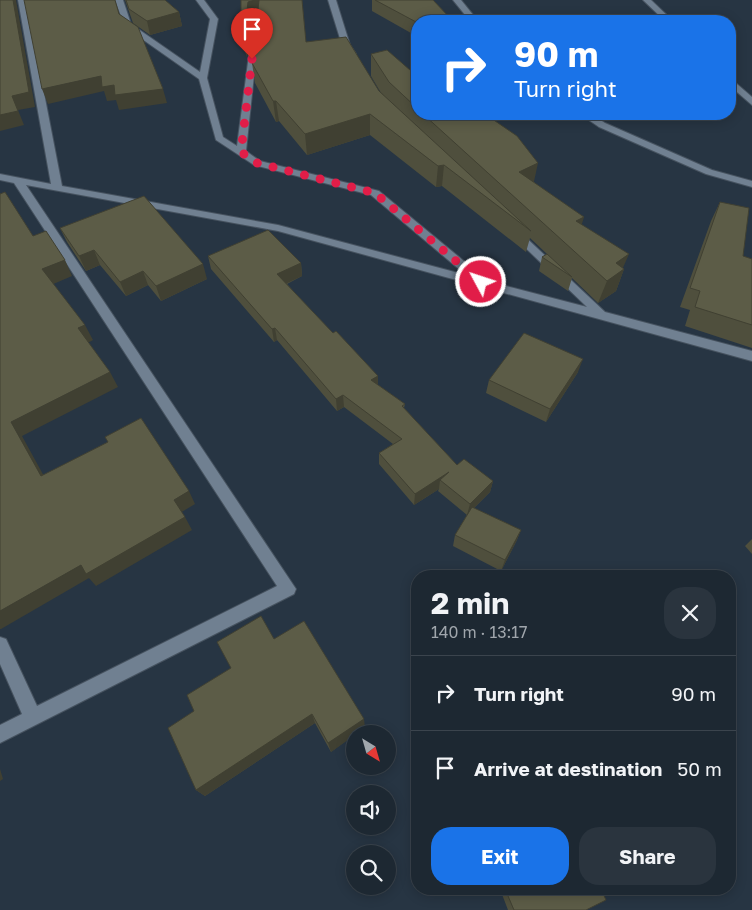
<!DOCTYPE html>
<meta charset="utf-8">
<style>
:root{--surface:#1d2832;--page:#2a343e;--text:#f1f3f6;--muted:#a0a6ac;--line:#3b444d;--accent:#1a73e8}
body{margin:0;font-family:"Golos Text",sans-serif;background:var(--page);color:var(--text);height:100vh;display:flex;flex-direction:column;font-size:19px;white-space:nowrap}
*{box-sizing:border-box;margin:0}
p{font-size:16px;color:var(--muted)}
.icon{flex:none;width:28px;height:28px;fill:none;stroke:currentColor;stroke-width:2;stroke-linecap:round;stroke-linejoin:round}
.map{position:relative;flex:1;overflow:hidden}
.details{position:absolute;left:411px;top:570px;width:325px;height:325px;display:flex;flex-direction:column;background:var(--surface);border-radius:20px;box-shadow:0 2px 12px #0003,0 0 0 1px var(--line)}
.details>*{flex:none}
.banner{position:absolute;left:411px;top:15px;width:325px;height:105px;border-radius:20px;box-shadow:0 2px 12px #0003,0 0 0 1px var(--line);background:#1a73e8;color:#fff;overflow:hidden}
.needle{width:32px;rotate:143deg}
.buttons{position:absolute;left:346px;top:725px;display:grid;gap:10px}
.buttons a{display:grid;place-items:center;width:50px;height:50px;border-radius:50%;background:var(--surface);box-shadow:0 2px 12px #0003,0 0 0 1px var(--line);font-size:25px}
.pin{position:absolute;display:grid;place-items:center;width:42px;height:42px;color:#fff;margin:-51px -21px;border-radius:50% 50% 50% 0;rotate:-45deg;box-shadow:0 0 5px #0007}
.pin .icon{rotate:45deg}
.me{position:absolute;width:55px;margin:-28px;rotate:310deg;stroke-linejoin:round;filter:drop-shadow(0 0 4px #0008)}
.turn{display:flex;align-items:center;gap:18px;height:105px;padding:0 20px;font-size:22px}
.turn .icon{width:65px;height:65px;stroke-width:2.5}
.turn b{display:block;font-size:35px;line-height:42px}
.round{display:grid;place-items:center;flex:none;width:52px;height:52px;border-radius:20px;background:var(--page)}
.overview{display:flex;align-items:center;justify-content:space-between;height:85px;padding:0 20px}
h1{font-size:30px;font-weight:700;line-height:38px}
.action{display:flex;gap:10px;margin-top:auto;padding:10px 20px}
.action a{flex:1;height:58px;border-radius:20px;background:var(--accent);color:#fff;font-size:20px;font-weight:700;line-height:58px;text-align:center}
.action a+a{background:var(--page);color:var(--text)}
ul{padding:0;list-style:none}
li{display:flex;align-items:center;gap:15px;height:75px;padding:0 20px;border-top:1px solid var(--line)}
li div{flex:1}
li b{display:block;font-size:19px}
li em{font-style:normal}
.map>svg:first-child{display:block}
.lines{fill:none;stroke-linecap:round;stroke-linejoin:round}
.minor-casing{stroke:#46525f;stroke-width:2}
.minor{fill:#708091;fill-rule:evenodd}
.wall{fill:#4f4f3d}
.shaded-wall{fill:#404032}
.building{fill:#5c5c47;stroke:#404032}
.route{stroke:#e11d48;stroke-width:9;stroke-dasharray:0 16.2}
</style>
<div class="map">
<svg width="752" height="910" viewBox="0 0 752 910">
<rect width="100%" height="100%" fill="#273543"/>
<g class="lines">
<defs>
<path id="minor" d="M18 0H26L62 186 278 225 466 275 371 195 254 165 216 140 199 79 125 27 115 0H123L131 24 200 72 210 19 196 0H204L218 19 207 78 223 137 237 146 251 39 258 37 246 151 260 161 379 191 482 276 483 280 587 307 510 233 511 231H519L605 312 752 351V361L278 231 26 185 296 589 294 594 0 743V725L22 714 0 664V637L6 639 37 706 277 586 14 183 0 180V174L51 184Z
M328 0H336L350 45 356 54 355 56H349L342 45Z
M453 0H461L478 21H470Z
M643 0H651L673 21H665Z
M730 78 752 97V105L730 86Z
M580 114H591L605 123 712 170 752 181V187L706 174 599 127Z"/>
</defs>
<use href="#minor" class="minor-casing"/>
<use href="#minor" class="minor"/>
</g>
<path class="wall" d="M125 0H165L179 12 182 26 150 35 133 23Z
M241 0 306 42 381 93 371 76V54L418 77V114H468L534 182 581 225 624 269 616 291 598 303 572 278 568 291 539 271 542 257 547 254 530 238 526 252 442 186 436 187 370 135 307 155 279 121 276 122 255 83 252 63 257 20 251 22 247 57 244 48 241 28Z
M372 0H433L449 17 448 21H418V37L372 11Z
M720 202 743 256 752 259V348L685 326 690 310 680 307 711 221Z
M60 228 207 279 161 301 148 285 126 296 100 265 86 271 67 242Z
M208 256 301 263 302 276 287 284 378 385 405 404 404 408 457 465 493 481 490 492 474 508 521 530 516 542 501 571 453 546 455 535 467 515 438 491 439 489 414 505 379 464V453L393 444 344 407 337 411 277 340 274 342 211 269Z
M578 372 546 422 486 393 489 380Z
M752 539V554L745 546Z
M274 639 365 728 357 734H355L331 752 315 723 205 796 196 790 194 711 231 668Z
M500 889H601L586 910H508Z"/>
<path class="shaded-wall" d="M13 0H16L35 107 18 110 24 125 0 131V115L12 96Z
M255 0H259L261 19 251 22 247 57 244 37 248 2Z
M179 12 182 26 150 35 147 21Z
M449 17 448 21H437Z
M101 76 114 85 163 89 167 103 119 110 116 100 107 101 104 91 48 104 42 89Z
M273 101H276L279 121 276 122Z
M370 114V135L307 155 305 134Z
M538 163 533 186 519 172Z
M444 165 442 186 436 187 438 166Z
M584 217 577 240 576 221Z
M94 250 100 265 86 271 79 256Z
M629 254 622 270 624 269 616 291 598 303 607 281 616 263Z
M65 260 72 276 51 285 42 269Z
M301 263 302 276 279 287 277 274Z
M203 264 207 279 161 301 156 286Z
M143 271 148 285 126 296 120 282Z
M85 325 93 340 86 344 78 328Z
M275 328 277 340 274 342 272 329Z
M583 359 578 372 546 422 550 409Z
M110 372 118 387 22 436 51 489 41 476 11 422Z
M378 376V388L371 380Z
M343 395 344 407 337 411 336 399Z
M449 472 440 480 439 489 414 505 415 494Z
M493 481 490 492 467 515 470 504Z
M189 491 195 504 180 513 174 500Z
M185 517 192 530 96 586 89 578 1 629H0V611L81 565Z
M521 530 516 542 501 571 505 560Z
M312 714 315 723 205 796 196 790Z
M364 719 365 728 357 734H355V735L331 752 328 743Z
M0 769 3 779 0 781Z"/>
<path class="building" d="M0 0H13L29 92 12 96 18 111 0 115Z
M24 0H115L119 14 138 27 163 89 115 95 114 85 102 87 101 76 42 89Z
M126 0H165L179 12 147 21 129 9Z
M241 0H255L248 2 244 37 241 28Z
M259 0H302L306 42 346 37 379 91 531 231 444 165 438 166 370 114 305 134 276 101H273L252 63Z
M375 0H433L449 17 437 21H418V23Z
M387 50 418 77V109L389 82 371 54Z
M423 114H468L472 116 485 114 517 136 538 163 519 172 584 217 576 221 629 254 616 263 624 269 607 281Z
M5 192 33 236 46 231 65 260 42 269 85 325 78 328 110 372 11 422 41 476 108 442 105 437 141 418 189 491 174 500 185 517 86 574 81 565 0 611V194Z
M144 196 203 264 156 286 143 271 120 282 94 250 79 256 60 228Z
M720 202 749 208 743 256 752 259V325L695 307 700 291 690 288Z
M268 230 301 263 277 274 333 333 336 331 378 376 371 380 405 404 402 406 457 465 464 459 493 481 470 504 440 480 449 472 415 494 379 453 402 439 343 395 336 399 275 328 272 329 208 256Z
M547 254 572 277 542 257Z
M524 333 583 359 550 409 489 380Z
M472 507 521 530 505 560 455 535Z
M261 616 274 639 304 621 364 719 328 743 312 714 196 790 168 728 194 711 187 695 231 668 217 642Z
M505 889H601L606 900 586 910H514Z"/>
<g class="lines">
<path class="route" d="M252 59 241 152 257 163 375 193 481 282"/>
</g>
</svg>
<div class="buttons">
<a><svg class="needle" viewBox="-14 -14 28 28"><path d="M0-13l5 13h-10z" fill="#e53935"/><path d="M0 13l5-13h-10z" fill="#a0a6ac"/></svg></a>
<a><svg class="icon" aria-label="sound" viewBox="0 0 24 24"><path d="M4 9h4l5-4v14l-5-4H4zM17 9q2 3 0 6"/></svg></a>
<a><svg class="icon" aria-label="search" viewBox="0 0 24 24"><circle cx="10" cy="10" r="6"/><path d="M15 15l6 6"/></svg></a>
</div>
<div class="pin" style="left:252px;top:59px;background:#d93025"><svg class="icon" aria-label="arrive" viewBox="0 0 24 24"><path d="M6 21V4h12l-3 4 3 4H6"/></svg></div>
<svg class="me" style="left:481px;top:282px" viewBox="-20 -20 40 40"><circle r="17" fill="#e11d48" stroke="#fff" stroke-width="3"/><path d="M0-11L8 9 0 5-8 9z" fill="#fff"/></svg>
<div class="banner">
<div class="turn"><svg class="icon" aria-label="right" viewBox="0 0 24 24"><path d="M7 20v-9h11M14 6l5 5-5 5"/></svg><div><b>90 m</b>Turn right</div></div>
</div>
<section class="details">
<div class="overview"><div><h1>2 min</h1><p>140 m · 13:17</p></div><a class="round"><svg class="icon" aria-label="close" viewBox="0 0 24 24"><path d="M6 6l12 12M18 6L6 18"/></svg></a></div>
<ul>
<li><svg class="icon" aria-label="right" viewBox="0 0 24 24"><path d="M7 20v-9h11M14 6l5 5-5 5"/></svg><div><b>Turn right</b></div><em>90 m</em></li>
<li><svg class="icon" aria-label="arrive" viewBox="0 0 24 24"><path d="M6 21V4h12l-3 4 3 4H6"/></svg><div><b>Arrive at destination</b></div><em>50 m</em></li>
</ul>
<div class="action"><a>Exit</a><a>Share</a></div>
</section>
</div>
